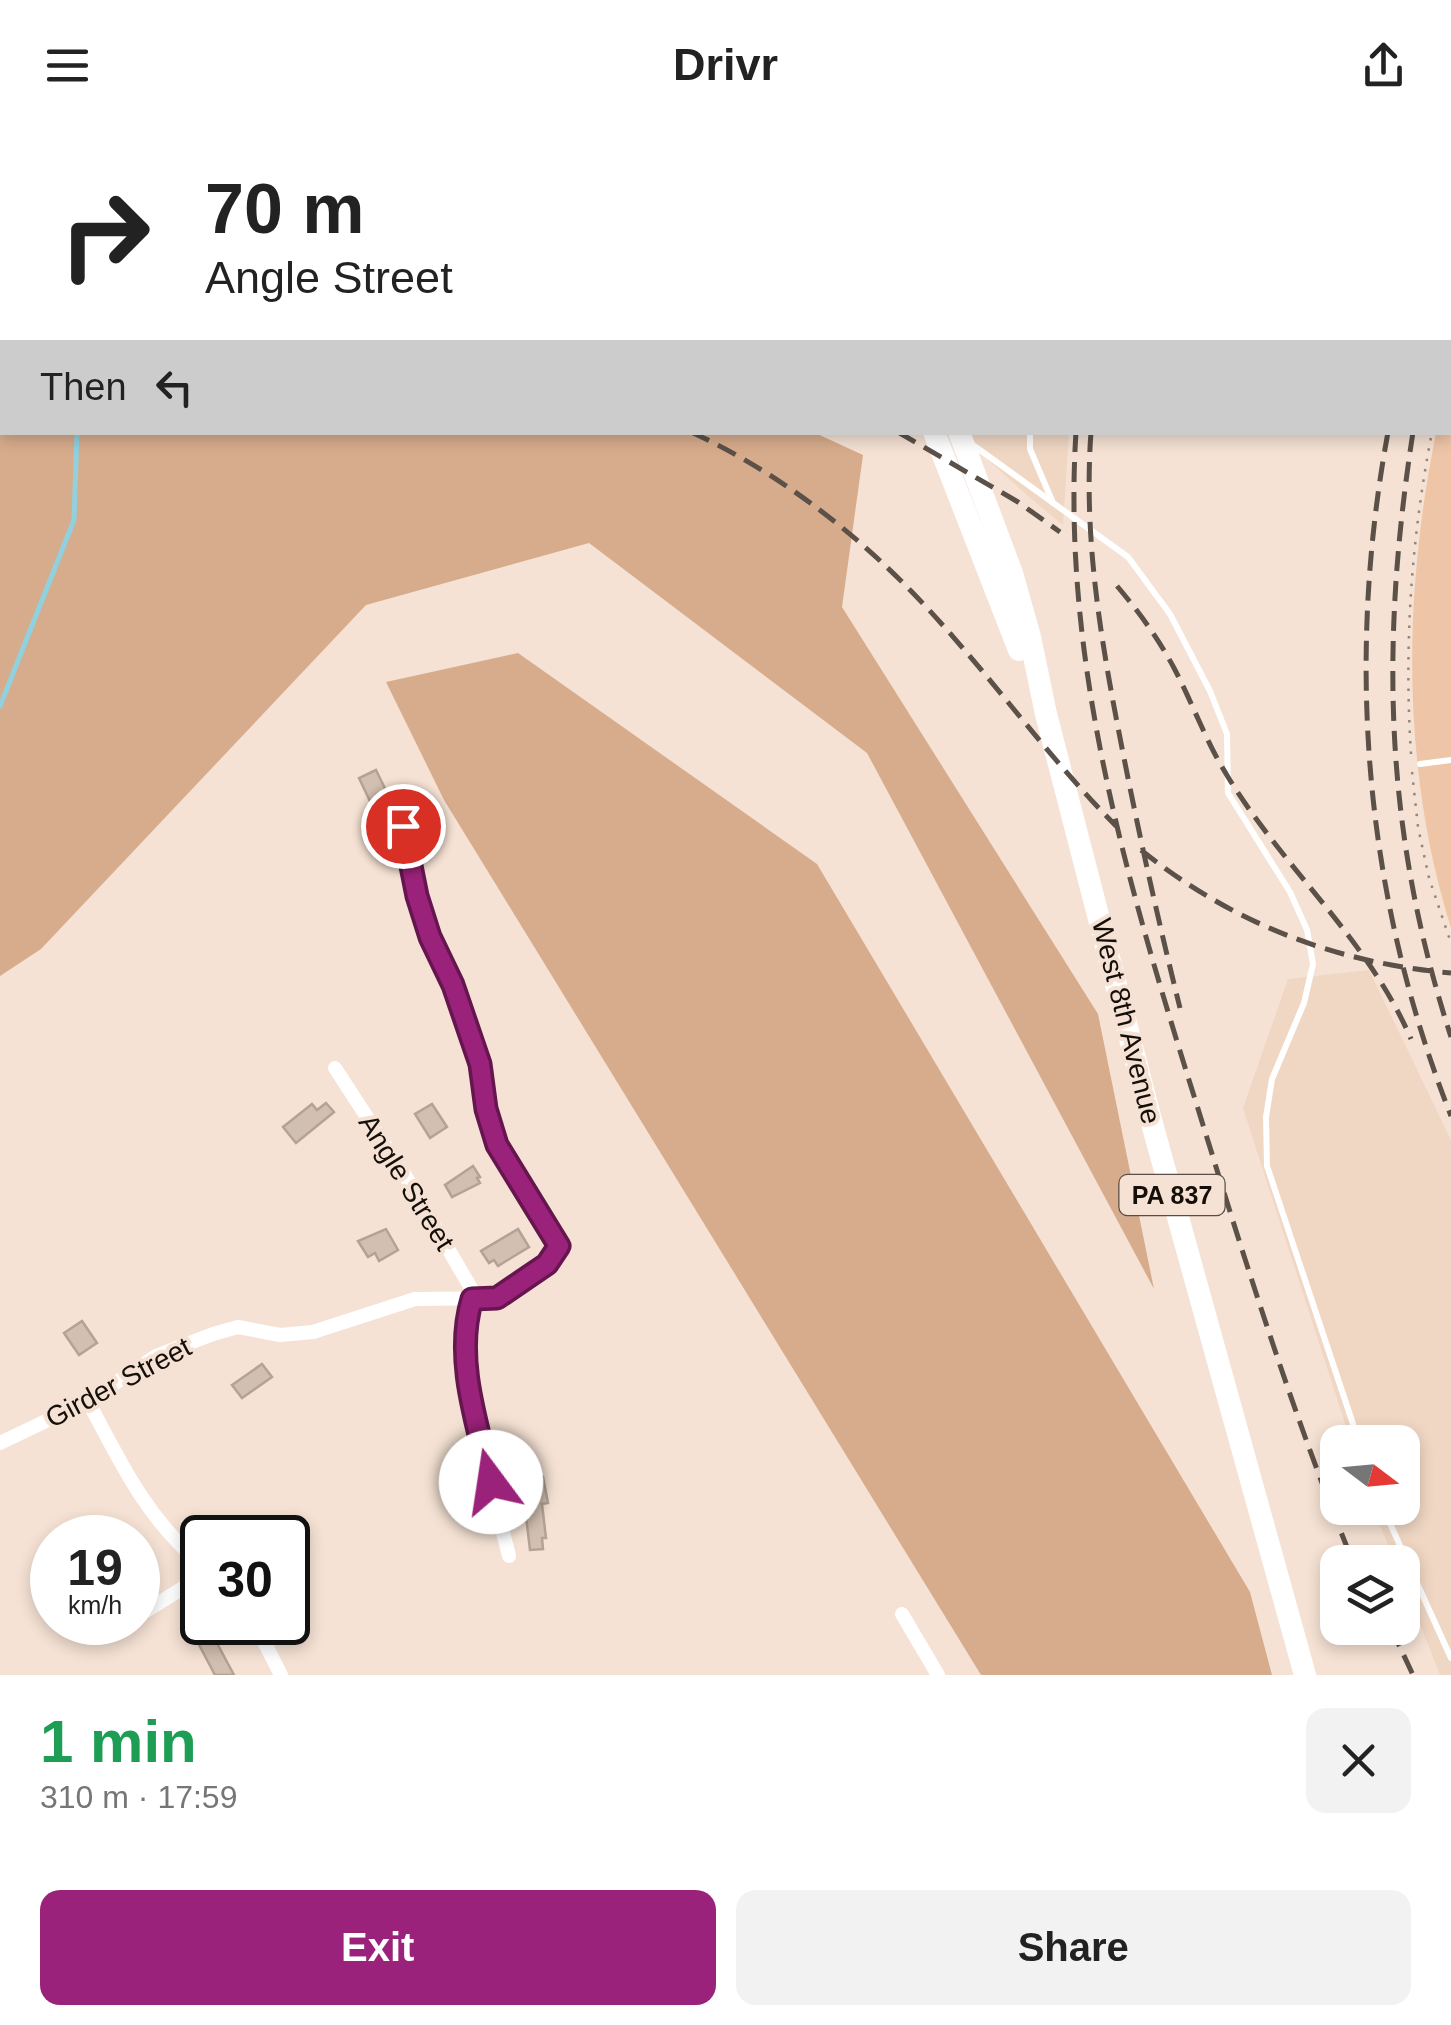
<!DOCTYPE html>
<meta charset="utf-8">
<style>
:root{--surface:#fff;--page:#f2f2f2;--text:#222;--muted:#767676;--accent:#9b227a}
body{margin:0;font-family:Arial,sans-serif;background:var(--page);color:var(--text);height:100vh;display:flex;flex-direction:column;font-size:38px;white-space:nowrap}
*{box-sizing:border-box;margin:0}
p{font-size:32px;color:var(--muted)}
.icon{flex:none;width:55px;height:55px;fill:none;stroke:currentColor;stroke-width:2;stroke-linecap:round;stroke-linejoin:round}
.map{position:relative;height:1545px;overflow:hidden}
.panel{display:flex;flex-direction:column;background:var(--surface);flex:1}
.panel>*{flex:none}
.banner{position:absolute;left:0px;top:0px;width:1452px;height:305px;box-shadow:0 5px 15px #0003;background:#fff;color:var(--text);overflow:hidden}
.needle{width:65px;rotate:106deg}
.buttons{position:absolute;left:1320px;top:1295px;display:grid;gap:20px}
.buttons a{display:grid;place-items:center;width:100px;height:100px;border-radius:20px;background:var(--surface);box-shadow:0 5px 15px #0003;font-size:50px}
.speed{position:absolute;left:30px;top:1385px;display:flex;gap:20px;font-size:50px;font-weight:700;text-align:center}
.speed>*{display:grid;place-content:center;width:130px;height:130px;border-radius:50%;background:var(--surface);box-shadow:0 5px 15px #0003;line-height:1}
.speed small{font-size:25px;font-weight:400}
.speed .limit{border:5px solid #111;border-radius:15px;background:#fff;color:#111}
.pin{position:absolute;display:grid;place-items:center;width:85px;height:85px;color:#fff;margin:-42px;border:5px solid #fff;border-radius:50%;box-shadow:0 2px 10px #0007}
.me{position:absolute;width:110px;margin:-55px;rotate:346deg;stroke-linejoin:round;filter:drop-shadow(0 0 8px #0008)}
.turn{display:flex;align-items:center;gap:35px;height:210px;padding:0 40px;font-size:45px}
.turn .icon{width:130px;height:130px;stroke-width:2.5}
.turn b{display:block;font-size:70px;line-height:85px}
.then{display:flex;align-items:center;height:95px;padding:0 40px;background:#0003;gap:20px;font-size:38px}
.round{display:grid;place-items:center;flex:none;width:105px;height:105px;border-radius:20px;background:var(--page)}
.headline{display:flex;align-items:center;justify-content:space-between;height:170px;padding:0 40px}
h1{font-size:60px;font-weight:800;line-height:75px;color:#1e9e55}
.action{display:flex;gap:20px;margin-top:auto;padding:20px 40px}
.action a{flex:1;height:115px;border-radius:20px;background:var(--accent);color:#fff;font-size:40px;font-weight:800;line-height:115px;text-align:center}
.action a+a{background:var(--page);color:var(--text)}
header{display:flex;justify-content:space-between;align-items:center;height:130px;padding:0 40px;background:var(--surface);font-size:45px;font-weight:800}
.map>svg:first-child{display:block}
.built{fill:#f0d7c4}
.green{fill:#efc5a7}
.forest{fill:#d7ac8c}
.lines{fill:none;stroke-linecap:round;stroke-linejoin:round}
.stream{stroke:#91d1de;stroke-width:5}
.building{fill:#d1bfb1;stroke:#b4a295;stroke-width:2.5}
.path{stroke:#93867c;stroke-width:2.5;stroke-dasharray:2.5 8;stroke-linecap:butt}
.lane{stroke:#fff;stroke-width:6}
.street{stroke:#fff;stroke-width:14}
.primary{stroke:#fff;stroke-width:22}
.rail{stroke:#5b5149;stroke-width:5;stroke-dasharray:20 10;stroke-linecap:butt}
.route-casing{stroke:#65164f;stroke-width:25}
.route{stroke:#9b227a;stroke-width:18}
.labels{text-anchor:middle;stroke-width:8;stroke-linejoin:round;paint-order:stroke}
.shield{fill:#f5e2d4;stroke:#584e47;stroke-width:2.5}
.shield-label{font-size:25px;font-weight:bold;fill:#150f0a}
.street-label{font-size:28px;fill:#150f0a;stroke:#f5e2d4}
</style>
<header><svg class="icon" aria-label="menu" viewBox="0 0 24 24"><path d="M4 6h16M4 12h16M4 18h16"/></svg>Drivr<svg class="icon" aria-label="share" viewBox="0 0 24 24"><path d="M12 15V3M7 8l5-5 5 5M5 13v7h14v-7"/></svg></header>
<div class="map">
<svg width="1451" height="1545" viewBox="0 0 1451 1545">
<rect width="100%" height="100%" fill="#f5e2d4"/>
<path class="built" d="M0 0H859L887 2H2V33Z
M958 303H1069L1063 395 1029 367Z
M1369 840 1451 1010V1545H1440L1403 1452 1402 1432H1395L1373 1378H1402V1312H1351L1243 978 1288 849Z"/>
<path class="green" d="M1451 228V798C1401 638 1403 466 1436 303L1450 302Z"/>
<path class="forest" d="M0 103 2 302H813L863 325 842 477 1098 884 1154 1159 867 623 589 413 366 475 41 819 0 846Z
M518 523 817 734 1250 1462 1272 1545H981L444 670 386 552Z"/>
<g class="lines">
<path class="stream" d="M0 576 74 390 77 302"/>
</g>
<path class="building" d="M376 640 395 679 378 688 359 648Z
M326 973 334 982 296 1013 283 997 312 974 317 980Z
M432 974 447 997 430 1008 415 984Z
M473 1036 480 1047 477 1048 480 1053 452 1067 445 1055Z
M386 1099 398 1120 379 1131 375 1123 368 1127 358 1111Z
M518 1099 529 1117 498 1136 494 1130 489 1133 481 1121Z
M82 1191 97 1213 79 1225 64 1203Z
M262 1234 272 1247 242 1268 232 1255Z
M543 1347 548 1373 542 1374 546 1408H542L543 1419 530 1420 525 1378 518 1379 516 1372H512L508 1354Z
M211 1502 234 1545H215L196 1509Z"/>
<g class="lines">
<path class="path" d="M1450 212 1451 207
M1411 624C1404 515 1411 410 1432 302
M1412 642 1418 697 1429 748 1451 813"/>
<path class="lane" d="M1217 0 1329 2
M1056 2V0
M1030 302V319L1053 373
M973 315 1128 427 1170 484 1210 561 1227 604 1228 663 1290 762 1307 800 1313 834 1304 873 1272 949 1266 987 1267 1036 1359 1312
M1420 634 1451 630
M403 696 417 767 430 807 453 855 480 934 486 979 497 1015 559 1116
M1383 1378 1451 1528"/>
<path class="street" d="M887 0H970
M335 938 406 1047 471 1158C473 1176 464 1193 464 1211 466 1283 492 1356 509 1426
M88 1271C121 1334 147 1389 202 1435
M0 1313 88 1271 156 1226 213 1204 238 1197 280 1205 313 1202 415 1169 497 1168 547 1134 559 1116
M902 1484 938 1545
M138 1486 202 1446
M254 1492 281 1545"/>
<path class="primary" d="M915 2 916 0
M946 2 947 0
M934 302 1019 520
M959 302 1012 443 1030 507 1046 584 1151 990 1305 1545"/>
<path class="rail" d="M1140 2 1141 0
M1449 2V0
M0 48H2
M0 112 2 113
M1450 112 1451 107
M691 302C772 339 849 397 911 461 984 536 1043 622 1116 696
M898 302 1018 372 1060 402
M1076 302C1061 536 1130 762 1199 982 1246 1134 1293 1285 1353 1432
M1091 302C1083 411 1102 517 1123 623 1140 709 1159 794 1180 878
M1388 302C1345 534 1365 767 1451 986
M1413 302C1380 515 1384 701 1451 907
M1117 456C1139 482 1158 508 1174 538 1193 574 1206 612 1228 647 1284 739 1368 809 1411 909
M1141 720C1232 793 1335 833 1451 843
M1391 1498 1413 1545"/>
</g>
<g class="lines">
<defs>
<path id="route" d="M403 696 417 766 430 807 453 855 480 934 486 979 497 1015 559 1116 547 1134 497 1168 472 1169C454 1228 477 1294 491 1352"/>
</defs>
<use href="#route" class="route-casing"/>
<use href="#route" class="route"/>
</g>
<g class="labels">
<rect class="shield" x="1119.5" y="1045" width="105" height="40" rx="8"/>
<g class="shield-label">
<text x="1172" y="1074">PA 837</text>
</g>
<g class="street-label">
<text transform="translate(1127 891) rotate(76)" y="10">West 8th Avenue</text>
<text transform="translate(407 1052) rotate(58)" y="10">Angle Street</text>
<text transform="translate(118 1252) rotate(-28)" y="10">Girder Street</text>
</g>
</g>
</svg>
<div class="buttons">
<a><svg class="needle" viewBox="-14 -14 28 28"><path d="M0-13l5 13h-10z" fill="#e53935"/><path d="M0 13l5-13h-10z" fill="#767676"/></svg></a>
<a><svg class="icon" aria-label="layers" viewBox="0 0 24 24"><path d="M12 4l9 5-9 5-9-5zM3 14l9 5 9-5"/></svg></a>
</div>
<div class="speed"><div>19<small>km/h</small></div><div class="limit">30</div></div>
<div class="pin" style="left:403px;top:696px;background:#d93025"><svg class="icon" aria-label="arrive" viewBox="0 0 24 24"><path d="M6 21V4h12l-3 4 3 4H6"/></svg></div>
<svg class="me" style="left:491px;top:1352px" viewBox="-20 -20 40 40"><circle r="19" fill="#fff"/><path d="M0-13L10 11 0 6-10 11z" fill="#9b227a"/></svg>
<div class="banner">
<div class="turn"><svg class="icon" aria-label="right" viewBox="0 0 24 24"><path d="M7 20v-9h11M14 6l5 5-5 5"/></svg><div><b>70 m</b>Angle Street</div></div>
<div class="then">Then<svg class="icon" aria-label="left" viewBox="0 0 24 24"><path d="M17 20v-9H6M10 6l-5 5 5 5"/></svg></div>
</div>
</div>
<section class="panel">
<div class="headline"><div><h1>1 min</h1><p>310 m · 17:59</p></div><a class="round"><svg class="icon" aria-label="close" viewBox="0 0 24 24"><path d="M6 6l12 12M18 6L6 18"/></svg></a></div>
<div class="action"><a>Exit</a><a>Share</a></div>
</section>
